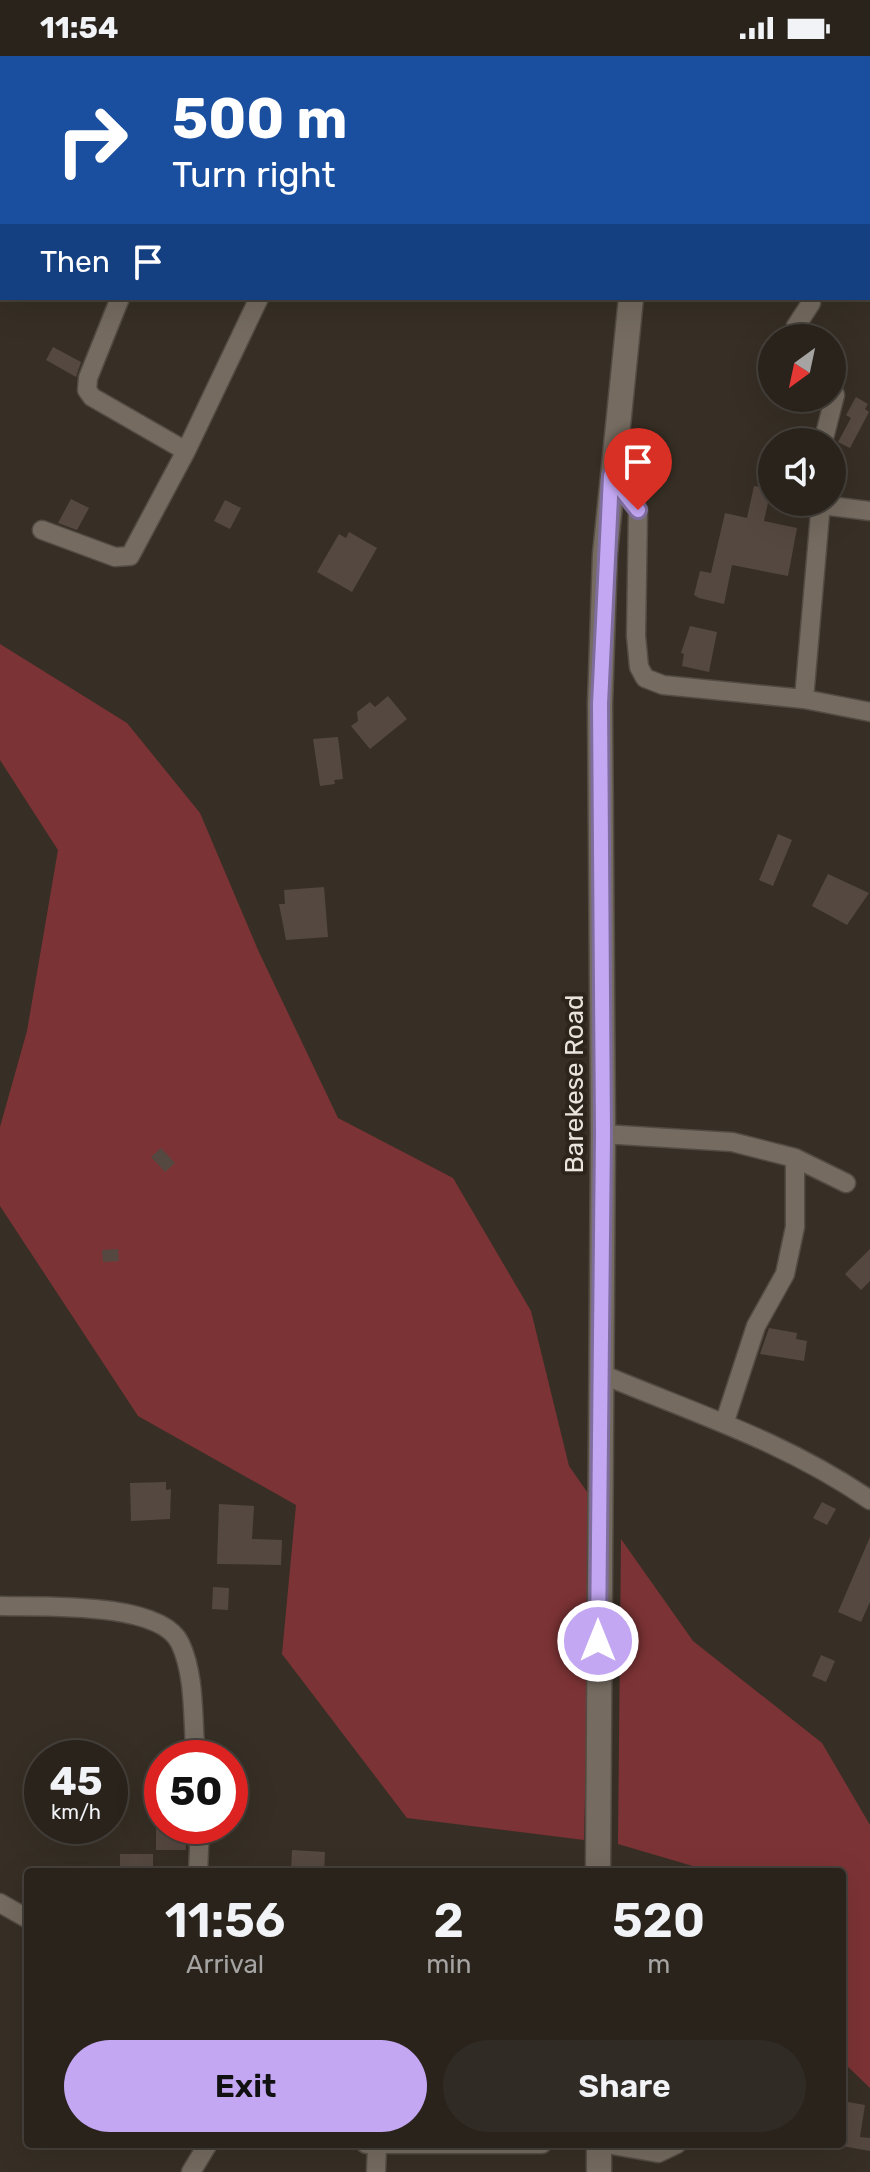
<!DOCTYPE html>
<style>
:root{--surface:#29231c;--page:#312b25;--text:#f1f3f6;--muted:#a5a4a3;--line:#45403b;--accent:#c3a7f2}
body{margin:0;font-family:Rubik,sans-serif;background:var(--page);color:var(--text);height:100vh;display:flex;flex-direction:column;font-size:30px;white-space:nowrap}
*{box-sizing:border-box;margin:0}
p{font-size:26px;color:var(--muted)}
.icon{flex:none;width:44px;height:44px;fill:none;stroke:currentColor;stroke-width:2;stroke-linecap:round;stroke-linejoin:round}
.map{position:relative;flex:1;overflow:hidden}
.drawer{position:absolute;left:24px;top:1812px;width:822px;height:280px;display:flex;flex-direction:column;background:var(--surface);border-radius:8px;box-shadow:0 8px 32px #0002,0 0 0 2px var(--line)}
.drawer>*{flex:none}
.banner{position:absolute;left:0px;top:0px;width:870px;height:244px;box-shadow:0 8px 32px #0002,0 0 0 2px var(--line);background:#1a4fa0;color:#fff;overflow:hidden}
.needle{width:52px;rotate:213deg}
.tools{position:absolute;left:758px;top:268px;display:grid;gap:16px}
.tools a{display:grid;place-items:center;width:88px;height:88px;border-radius:50%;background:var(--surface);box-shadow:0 8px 32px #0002,0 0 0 2px var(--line);font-size:40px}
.speed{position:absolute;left:24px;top:1684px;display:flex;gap:16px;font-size:40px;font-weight:700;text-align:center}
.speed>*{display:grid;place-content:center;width:104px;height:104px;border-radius:50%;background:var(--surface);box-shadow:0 8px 32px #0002,0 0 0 2px var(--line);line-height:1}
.speed small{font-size:20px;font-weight:400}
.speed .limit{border:12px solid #d22;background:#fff;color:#111}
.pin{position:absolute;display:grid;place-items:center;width:68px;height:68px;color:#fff;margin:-82px -34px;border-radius:50% 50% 50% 0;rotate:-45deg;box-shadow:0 0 8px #0007}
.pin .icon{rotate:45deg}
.me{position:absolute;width:88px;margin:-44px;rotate:0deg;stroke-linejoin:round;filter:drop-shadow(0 0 6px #0008)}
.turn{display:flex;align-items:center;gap:28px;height:168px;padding:0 40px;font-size:36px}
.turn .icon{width:104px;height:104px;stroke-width:2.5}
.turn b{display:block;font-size:56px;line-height:68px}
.then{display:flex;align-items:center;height:76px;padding:0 40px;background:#0003;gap:16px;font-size:30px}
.eta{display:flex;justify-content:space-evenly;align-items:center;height:136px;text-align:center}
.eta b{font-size:48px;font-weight:600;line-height:56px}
.button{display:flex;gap:16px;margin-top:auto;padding:16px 40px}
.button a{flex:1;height:92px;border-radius:48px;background:var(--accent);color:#111;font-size:32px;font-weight:600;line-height:92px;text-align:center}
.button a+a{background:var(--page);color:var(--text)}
.status{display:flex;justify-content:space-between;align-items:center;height:56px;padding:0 40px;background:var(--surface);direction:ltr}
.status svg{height:22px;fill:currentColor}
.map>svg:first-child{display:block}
.green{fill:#7c3335}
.building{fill:#554841}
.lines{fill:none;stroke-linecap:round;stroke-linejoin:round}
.street-casing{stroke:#534c44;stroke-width:21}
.secondary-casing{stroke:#534c44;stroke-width:27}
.street{stroke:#756b60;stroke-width:18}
.secondary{stroke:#756b60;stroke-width:24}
.route-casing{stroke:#7f6d9d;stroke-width:20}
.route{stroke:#c3a7f2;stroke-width:14}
.labels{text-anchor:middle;stroke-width:8;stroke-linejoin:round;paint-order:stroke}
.street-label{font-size:26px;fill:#e9e4dd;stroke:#2d251b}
</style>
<div class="status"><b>11:54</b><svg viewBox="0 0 49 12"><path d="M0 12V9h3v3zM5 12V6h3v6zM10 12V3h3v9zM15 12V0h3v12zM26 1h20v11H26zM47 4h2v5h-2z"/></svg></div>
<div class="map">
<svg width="870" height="2116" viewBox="0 0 870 2116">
<rect width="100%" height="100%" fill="#372f25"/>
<path class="green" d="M0 588 127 667 200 757 258 894 338 1062 453 1122 531 1255 569 1410 592 1443 584 1784 407 1762 282 1598 296 1449 138 1360 0 1150V1071L27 975 58 794 0 704Z
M621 1483 693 1585 822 1687 870 1769V2032L842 2005V1816H713L618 1788Z"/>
<path class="building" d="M53 291 81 306 76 321 46 304Z
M856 341 868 348 865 353 869 356 850 392 838 386 851 362 846 359Z
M754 430 771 433 764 465 797 472 788 520 732 509 724 548 699 542 694 539 700 515 711 517 725 457 747 462Z
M71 443 89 452 77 474 58 467Z
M225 444 241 452 230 473 214 465Z
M349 476 377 492 352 536 317 516 339 478 346 482Z
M690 570 717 576 709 616 682 610 684 598 681 597Z
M388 640 407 663 370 693 351 670 358 665 357 656 370 646 375 651Z
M338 681 343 723 334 724 335 728 320 730 313 683Z
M778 778 792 784 773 830 759 824Z
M828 818 869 837 847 869 812 850Z
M324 831 328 881 286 884 279 848H285L284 834Z
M161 1092 175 1107 165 1116 151 1101Z
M118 1193 119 1205 103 1206 102 1194Z
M870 1193V1225L861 1234 845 1218Z
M769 1272 797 1277 796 1283 807 1285 804 1305 760 1298Z
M166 1426V1434L171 1433 170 1463 131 1465 130 1427Z
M822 1446 836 1453 827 1469 813 1462Z
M219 1448 254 1450 252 1483 282 1484 281 1509 217 1508Z
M870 1481V1546L861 1566 838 1556Z
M213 1531 229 1532 228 1554 212 1553Z
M821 1599 835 1605 826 1626 812 1620Z
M156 1770H185L186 1794H156Z
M292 1794 325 1796 324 1816H291Z
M120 1798H153V1816H120Z
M842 2045 865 2049 860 2081 870 2082V2095L842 2090Z"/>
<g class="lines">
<defs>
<path id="street" d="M643 0 647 2
M208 2 209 0
M366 2 367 0
M120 242 88 322 87 334 92 341 186 395
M795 282 796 270 811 247
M823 386 835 339 832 332
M611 420 638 454 636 580 639 611 645 622 663 629 804 643 870 656
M822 449 870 455
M42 474 115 501 130 500 186 395 259 242
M804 643 821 446
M603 1078 732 1086 795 1102 846 1127
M599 1317C696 1358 782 1384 870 1444
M725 1365 756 1270 785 1218 795 1171V1102
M0 1550C40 1551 160 1545 180 1587 196 1621 192 1665 196 1702
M198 1816 200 1770
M0 1847 28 1863
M366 2088H542
M606 2088 658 2097 677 2088
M191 2116 208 2088
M376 2116 377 2090"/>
<path id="secondary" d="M681 2 682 0
M598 1816 603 1078 600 648 605 498 631 242
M599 2088V2116"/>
</defs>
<use href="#street" class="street-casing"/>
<use href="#secondary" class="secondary-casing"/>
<use href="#street" class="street"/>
<use href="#secondary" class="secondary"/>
</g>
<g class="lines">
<defs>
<path id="route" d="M598 1585 603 1078 600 648 611 420 638 454"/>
</defs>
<use href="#route" class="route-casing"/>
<use href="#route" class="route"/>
</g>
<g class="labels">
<g class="street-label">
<text transform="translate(574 1028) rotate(-90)" y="9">Barekese Road</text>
</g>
</g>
</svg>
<div class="tools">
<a><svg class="needle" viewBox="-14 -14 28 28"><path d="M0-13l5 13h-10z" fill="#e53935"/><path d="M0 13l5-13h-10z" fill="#a5a4a3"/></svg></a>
<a><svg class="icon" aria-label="sound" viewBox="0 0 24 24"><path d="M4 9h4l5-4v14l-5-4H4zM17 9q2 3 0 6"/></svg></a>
</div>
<div class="speed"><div>45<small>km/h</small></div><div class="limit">50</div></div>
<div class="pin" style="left:638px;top:454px;background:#d93025"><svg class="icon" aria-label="arrive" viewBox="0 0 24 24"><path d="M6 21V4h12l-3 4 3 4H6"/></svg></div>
<svg class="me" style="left:598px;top:1585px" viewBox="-20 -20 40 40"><circle r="17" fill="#c3a7f2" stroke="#fff" stroke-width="3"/><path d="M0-11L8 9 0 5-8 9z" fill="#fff"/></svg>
<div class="banner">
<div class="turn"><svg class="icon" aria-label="right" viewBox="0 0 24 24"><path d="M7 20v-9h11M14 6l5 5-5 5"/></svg><div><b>500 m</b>Turn right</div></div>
<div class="then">Then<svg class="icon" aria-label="arrive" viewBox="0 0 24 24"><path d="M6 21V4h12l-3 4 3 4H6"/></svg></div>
</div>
<section class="drawer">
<div class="eta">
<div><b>11:56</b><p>Arrival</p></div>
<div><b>2</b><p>min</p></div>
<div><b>520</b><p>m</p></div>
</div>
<div class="button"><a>Exit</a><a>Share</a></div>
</section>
</div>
